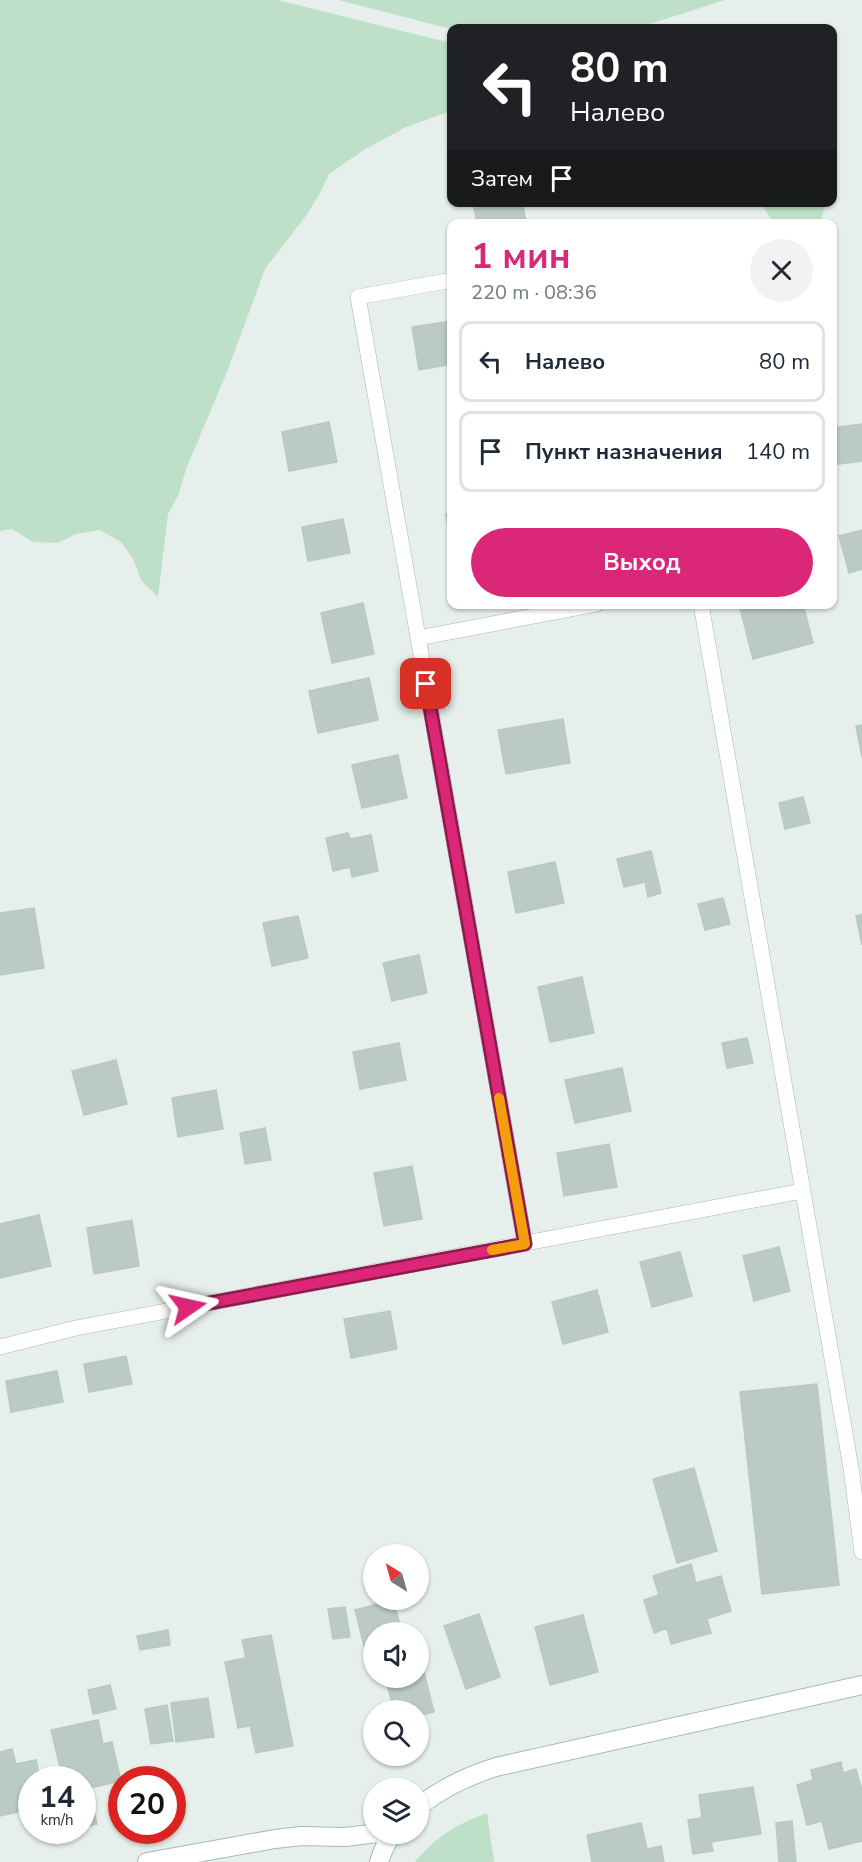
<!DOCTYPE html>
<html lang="ru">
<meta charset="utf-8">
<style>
:root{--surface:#fff;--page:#f2f2f3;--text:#1f2937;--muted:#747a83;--line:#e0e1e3;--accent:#db2777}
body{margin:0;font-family:"Nunito Sans",sans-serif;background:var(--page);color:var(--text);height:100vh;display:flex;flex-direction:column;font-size:22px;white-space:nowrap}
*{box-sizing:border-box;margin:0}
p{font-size:20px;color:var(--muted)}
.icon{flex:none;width:33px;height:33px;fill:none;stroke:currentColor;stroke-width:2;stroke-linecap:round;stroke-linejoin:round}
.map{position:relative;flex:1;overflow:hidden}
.panel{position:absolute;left:447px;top:219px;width:390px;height:390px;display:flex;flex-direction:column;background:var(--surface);border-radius:12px;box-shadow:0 2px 4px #0004}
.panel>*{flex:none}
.guide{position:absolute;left:447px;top:24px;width:390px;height:183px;border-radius:12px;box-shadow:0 2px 4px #0004;background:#202124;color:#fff;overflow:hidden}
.needle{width:39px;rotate:323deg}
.fabs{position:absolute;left:363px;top:1544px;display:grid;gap:12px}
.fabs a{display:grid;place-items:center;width:66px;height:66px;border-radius:50%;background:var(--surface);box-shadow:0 2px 4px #0004;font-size:30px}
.speed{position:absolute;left:18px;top:1766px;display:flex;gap:12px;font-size:30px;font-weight:700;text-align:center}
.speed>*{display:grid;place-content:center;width:78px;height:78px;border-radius:50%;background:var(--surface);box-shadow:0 2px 4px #0004;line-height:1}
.speed small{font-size:15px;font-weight:400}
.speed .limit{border:9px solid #d22;background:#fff;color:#111}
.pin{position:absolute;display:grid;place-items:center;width:51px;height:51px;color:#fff;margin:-26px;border-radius:12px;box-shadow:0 3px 9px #0006}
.me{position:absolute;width:66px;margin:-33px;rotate:79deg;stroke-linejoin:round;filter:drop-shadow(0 0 4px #0008)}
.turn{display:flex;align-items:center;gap:21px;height:126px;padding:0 24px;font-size:27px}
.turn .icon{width:78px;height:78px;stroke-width:2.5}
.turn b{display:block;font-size:42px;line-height:51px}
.then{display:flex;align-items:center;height:57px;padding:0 24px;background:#0003;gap:12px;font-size:22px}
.round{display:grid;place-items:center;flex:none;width:63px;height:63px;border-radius:32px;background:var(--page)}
.headline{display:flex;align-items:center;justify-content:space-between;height:102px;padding:0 24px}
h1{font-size:36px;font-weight:700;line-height:45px;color:var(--accent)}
.button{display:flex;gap:12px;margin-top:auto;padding:12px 24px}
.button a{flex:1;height:69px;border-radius:36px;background:var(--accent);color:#fff;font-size:24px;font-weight:700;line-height:69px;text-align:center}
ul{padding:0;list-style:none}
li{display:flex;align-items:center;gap:18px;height:81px;margin:0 12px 9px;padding:0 12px;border:3px solid var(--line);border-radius:12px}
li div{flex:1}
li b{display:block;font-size:22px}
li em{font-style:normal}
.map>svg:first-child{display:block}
.green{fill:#bfe0c8}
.building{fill:#bbcac4;stroke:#b8c9c2;stroke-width:1.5}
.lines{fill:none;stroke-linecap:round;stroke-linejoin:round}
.lane-casing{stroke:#a8b8b2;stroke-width:16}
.street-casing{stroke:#a8b8b2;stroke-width:20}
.secondary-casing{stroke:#a4bbb3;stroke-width:20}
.lane{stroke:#fff;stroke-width:15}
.street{stroke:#fff;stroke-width:18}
.secondary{stroke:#fff;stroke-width:18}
.route-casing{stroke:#8e194d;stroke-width:15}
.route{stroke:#db2777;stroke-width:10}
.slow{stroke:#f59e0b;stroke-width:10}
</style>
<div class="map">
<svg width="862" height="1862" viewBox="0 0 862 1862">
<rect width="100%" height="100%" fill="#e6efeb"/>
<path class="green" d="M0 0H277L451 43V111L406 127 364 150 329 174 320 193 308 213 265 269 227 372 186 469 178 496 168 514 158 597 141 580 133 559 121 542 100 530 76 534 57 543 33 542 12 529 0 531Z
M338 0H725L637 28 451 29Z
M760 203H825L821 224 774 223Z
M487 1813 494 1862H415C435 1837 457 1824 487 1813Z"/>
<path class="building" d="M473 202H522L526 221 516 224H477Z
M452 321V364L419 370 412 327Z
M329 422 337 462 289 471 282 432Z
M862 424V461L832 465V428Z
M452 513V550L446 514Z
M343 519 350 553 308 561 302 527Z
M862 530V569L849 573 839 536Z
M363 603 374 654 332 663 321 613Z
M739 604H803L813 643 753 659Z
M369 678 378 720 318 733 309 691Z
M563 719 570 763 506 774 498 730Z
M862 725V757L856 726Z
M398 755 407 798 362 808 352 765Z
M803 797 810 823 785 829 779 803Z
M348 833 350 839 371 835 378 871 352 877 350 867 333 871 326 838Z
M651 851 661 893 648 897 645 882 624 887 617 859Z
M555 862 564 903 516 913 508 872Z
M723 898 730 924 705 930 698 904Z
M34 908 44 968 0 975V913Z
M862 914V945L856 916Z
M298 916 308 958 272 966 263 923Z
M419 955 427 993 392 1001 383 963Z
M582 977 594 1033 550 1042 538 987Z
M747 1038 753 1063 727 1068 722 1043Z
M399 1043 406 1080 360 1089 353 1052Z
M116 1060 127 1104 84 1115 72 1071Z
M622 1068 631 1111 575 1123 565 1080Z
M216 1090 223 1129 178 1137 172 1098Z
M265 1128 271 1160 245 1164 240 1133Z
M609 1144 617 1187 564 1196 557 1153Z
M412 1166 422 1219 384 1226 374 1173Z
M39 1215 51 1266 0 1278V1224Z
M132 1220 139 1266 94 1274 87 1228Z
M779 1247 790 1291 754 1301 743 1256Z
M680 1252 692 1296 652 1307 640 1262Z
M597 1290 608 1332 563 1344 552 1302Z
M390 1311 397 1349 351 1358 344 1319Z
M126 1356 132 1384 89 1392 84 1364Z
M57 1371 63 1402 11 1412 6 1381Z
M817 1384 839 1585 762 1594 740 1392Z
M694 1468 717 1551 677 1563 653 1479Z
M691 1564 696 1583 721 1576 731 1611 707 1619 711 1633 671 1644 667 1628 654 1633 644 1600 659 1595 653 1576Z
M393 1600 402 1632H374V1652L366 1654 355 1610Z
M345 1607 350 1637 333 1639 328 1609Z
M479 1614 500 1677 466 1689 444 1626Z
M583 1615 598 1672 550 1685 535 1627Z
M168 1630 170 1645 140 1650 137 1636Z
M271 1635 293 1746 256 1753 250 1726 238 1728 225 1662 246 1658 242 1640Z
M418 1661H421L434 1712 418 1716V1710H394L385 1677H418Z
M110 1685 116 1709 93 1714 88 1690Z
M208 1698 214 1737 176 1742 171 1703Z
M167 1705 173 1741 151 1744 145 1709Z
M98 1720 103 1744 112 1742 121 1781 85 1789 82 1779H63L51 1730Z
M12 1749 16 1764 36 1760 40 1779H32V1809L0 1816V1752Z
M841 1762 843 1773 856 1769 862 1791V1841L829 1849 822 1821 807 1825 797 1785 813 1780 811 1770Z
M753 1787 761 1834 711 1842 713 1851 693 1854 688 1820 702 1818 699 1795Z
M91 1800 97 1824 82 1828V1803Z
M792 1821 796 1862H779L776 1823Z
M641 1823 647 1849 661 1846 664 1862H592L587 1835Z"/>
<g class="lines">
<defs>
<path id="lane" d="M452 280 358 297 525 1244
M701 604 851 1468 862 1552
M418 638 597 604
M0 1347 76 1328 802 1191"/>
<path id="street" d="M147 1862 275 1839 301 1836 345 1837 378 1833"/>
<path id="secondary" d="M418 1807C442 1788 467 1776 496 1767L862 1685
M379 1862 383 1851 392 1833"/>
</defs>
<use href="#lane" class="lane-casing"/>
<use href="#street" class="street-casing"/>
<use href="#secondary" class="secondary-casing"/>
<use href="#lane" class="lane"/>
<use href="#street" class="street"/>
<use href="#secondary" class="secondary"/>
</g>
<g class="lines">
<defs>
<path id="route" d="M188 1307 525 1244 426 684"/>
</defs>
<use href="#route" class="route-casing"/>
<use href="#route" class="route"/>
<path class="slow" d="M492 1250 525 1244 499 1098"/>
</g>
</svg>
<div class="fabs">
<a><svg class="needle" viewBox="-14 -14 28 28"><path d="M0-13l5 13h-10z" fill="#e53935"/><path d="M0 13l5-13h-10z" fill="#747a83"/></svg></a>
<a><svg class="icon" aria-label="sound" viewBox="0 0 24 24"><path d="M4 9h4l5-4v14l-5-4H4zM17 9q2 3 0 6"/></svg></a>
<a><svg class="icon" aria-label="search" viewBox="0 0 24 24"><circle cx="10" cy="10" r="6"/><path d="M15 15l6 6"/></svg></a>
<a><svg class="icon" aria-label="layers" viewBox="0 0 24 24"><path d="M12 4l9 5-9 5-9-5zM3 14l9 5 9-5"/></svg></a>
</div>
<div class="speed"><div>14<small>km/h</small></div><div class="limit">20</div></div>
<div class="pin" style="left:426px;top:684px;background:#d93025"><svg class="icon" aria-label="arrive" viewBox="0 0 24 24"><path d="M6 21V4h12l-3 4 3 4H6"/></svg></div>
<svg class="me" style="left:188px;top:1307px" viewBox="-20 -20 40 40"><path d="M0-17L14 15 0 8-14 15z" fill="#db2777" stroke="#fff" stroke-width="4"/></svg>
<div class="guide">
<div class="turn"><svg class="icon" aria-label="left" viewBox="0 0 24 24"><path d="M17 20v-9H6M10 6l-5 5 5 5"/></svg><div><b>80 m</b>Налево</div></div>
<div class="then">Затем<svg class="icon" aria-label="arrive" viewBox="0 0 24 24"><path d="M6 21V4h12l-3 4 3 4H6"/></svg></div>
</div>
<section class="panel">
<div class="headline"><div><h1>1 мин</h1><p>220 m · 08:36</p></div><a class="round"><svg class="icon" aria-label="close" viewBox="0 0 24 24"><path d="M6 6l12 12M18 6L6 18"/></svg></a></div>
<ul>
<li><svg class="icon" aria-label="left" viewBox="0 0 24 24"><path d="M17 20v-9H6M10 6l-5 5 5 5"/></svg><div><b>Налево</b></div><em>80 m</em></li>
<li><svg class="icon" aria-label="arrive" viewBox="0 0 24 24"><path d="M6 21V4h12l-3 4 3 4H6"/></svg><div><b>Пункт назначения</b></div><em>140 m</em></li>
</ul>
<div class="button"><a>Выход</a></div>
</section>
</div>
